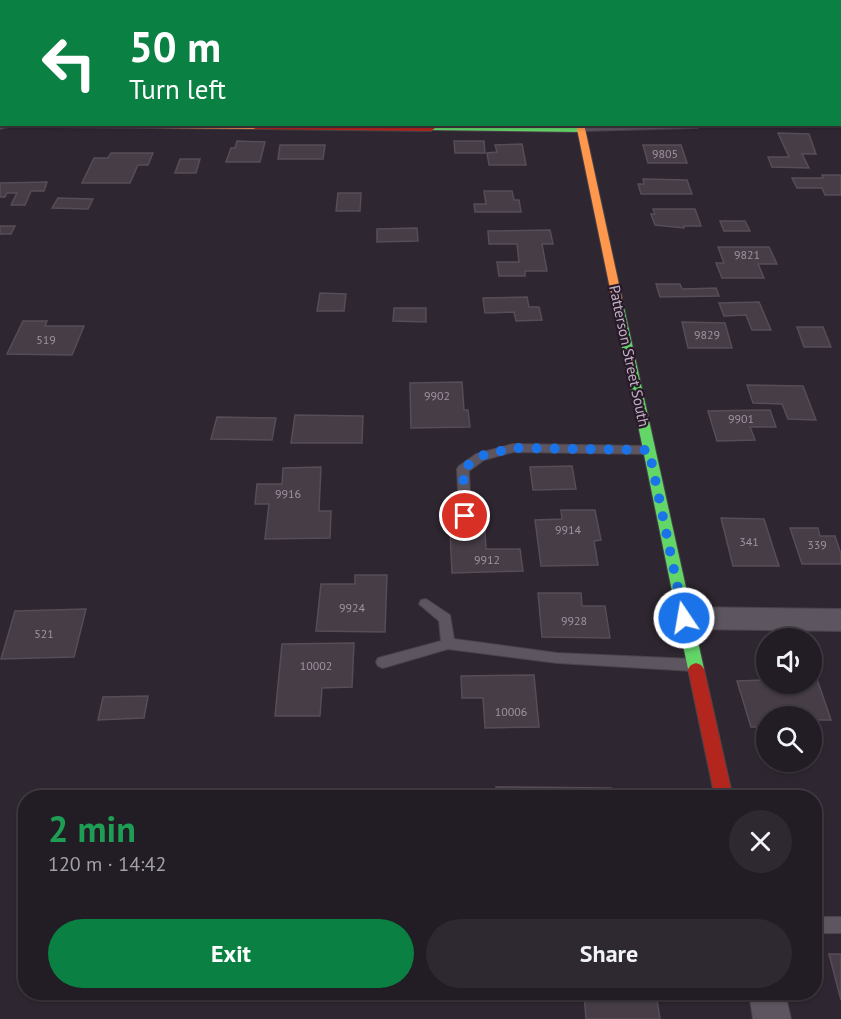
<!DOCTYPE html>
<meta charset="utf-8">
<style>
:root{--surface:#221c24;--page:#2e2931;--text:#f1f3f6;--muted:#a2a1a6;--line:#3f3a41;--accent:#0b8043}
body{margin:0;font-family:"PT Sans",sans-serif;background:var(--page);color:var(--text);height:100vh;display:flex;flex-direction:column;font-size:22px;white-space:nowrap}
*{box-sizing:border-box;margin:0}
p{font-size:20px;color:var(--muted)}
.icon{flex:none;width:33px;height:33px;fill:none;stroke:currentColor;stroke-width:2;stroke-linecap:round;stroke-linejoin:round}
.map{position:relative;flex:1;overflow:hidden}
.panel{position:absolute;left:18px;top:790px;width:804px;height:210px;display:flex;flex-direction:column;background:var(--surface);border-radius:24px;box-shadow:0 2px 4px #0004,0 0 0 2px var(--line)}
.panel>*{flex:none}
.hud{position:absolute;left:0px;top:0px;width:842px;height:126px;box-shadow:0 2px 4px #0004,0 0 0 2px var(--line);background:#0b8043;color:#fff;overflow:hidden}
.controls{position:absolute;left:756px;top:628px;display:grid;gap:12px}
.controls a{display:grid;place-items:center;width:66px;height:66px;border-radius:50%;background:var(--surface);box-shadow:0 2px 4px #0004,0 0 0 2px var(--line);font-size:30px}
.pin{position:absolute;display:grid;place-items:center;width:51px;height:51px;color:#fff;margin:-26px;border:3px solid #fff;border-radius:50%;box-shadow:0 2px 6px #0007}
.me{position:absolute;width:66px;margin:-33px;rotate:348deg;stroke-linejoin:round;filter:drop-shadow(0 0 4px #0008)}
.turn{display:flex;align-items:center;gap:21px;height:126px;padding:0 30px;font-size:27px}
.turn .icon{width:78px;height:78px;stroke-width:2.5}
.turn b{display:block;font-size:42px;line-height:51px}
.round{display:grid;place-items:center;flex:none;width:63px;height:63px;border-radius:32px;background:var(--page)}
.overview{display:flex;align-items:center;justify-content:space-between;height:102px;padding:0 30px}
h1{font-size:36px;font-weight:700;line-height:45px;color:#1e9e55}
.primary-button{display:flex;gap:12px;margin-top:auto;padding:12px 30px}
.primary-button a{flex:1;height:69px;border-radius:36px;background:var(--accent);color:#fff;font-size:24px;font-weight:700;line-height:69px;text-align:center}
.primary-button a+a{background:var(--page);color:var(--text)}
.map>svg:first-child{display:block}
.building{fill:#463d46;stroke:#574d58;stroke-width:1.5}
.lines{fill:none;stroke-linecap:round;stroke-linejoin:round}
.lane-casing{stroke:#4a434a;stroke-width:2}
.street-casing{stroke:#4a434a;stroke-width:2}
.fast-casing{stroke:#4a434a;stroke-width:2}
.slow-casing{stroke:#4a434a;stroke-width:2}
.jam-casing{stroke:#4a434a;stroke-width:2}
.lane{fill:#5d555f;fill-rule:evenodd}
.street{fill:#5d555f;fill-rule:evenodd}
.fast{fill:#63d668;fill-rule:evenodd}
.slow{fill:#ff974d;fill-rule:evenodd}
.jam{fill:#b3261e;fill-rule:evenodd}
.route{stroke:#1a73e8;stroke-width:10;stroke-dasharray:0 18}
.labels{text-anchor:middle;stroke-width:4.5;stroke-linejoin:round;paint-order:stroke}
.number-label{font-size:12px;fill:#a292a3}
.street-label{font-size:15px;fill:#c1afc2;stroke:#281a29}
</style>
<div class="map">
<svg width="841" height="1019" viewBox="0 0 841 1019">
<rect width="100%" height="100%" fill="#2e2630"/>
<path class="building" d="M778 133 809 134 816 154H802L809 168 772 167 768 157H789Z
M237 141 265 142 260 162H226L231 148H235Z
M454 141H484L485 153H455Z
M522 144 526 165H489L487 153 497 152 495 145Z
M280 145H325L323 159H278Z
M643 145H681L687 163H648Z
M111 153H153L148 165H138L130 183H82L94 158H108Z
M180 159H200L196 173H175Z
M822 175H841V195H825L822 188H797L792 178H823Z
M643 179 687 180 692 194H641L638 184H644Z
M47 182 44 191H31L25 205H11L17 193H7L5 197H0V183Z
M484 191H512L514 200H519L521 212H475L474 204H486Z
M338 193H361L360 211H336Z
M58 198 93 199 88 209 52 208Z
M653 209H695L701 226H684V228L655 225 651 214H655Z
M720 221H745L750 231H724Z
M0 226H15L11 234H0Z
M417 228 418 241 377 242V229Z
M550 230 553 244H542L547 271H525V276H499L497 262H519L517 244H489L488 231Z
M718 247H769L777 264H758L764 278H722L716 263H724Z
M656 284H680L682 289 716 288 719 296 660 297Z
M320 293 346 294 344 311H317Z
M527 297 529 307H539L542 320 516 321 514 312 485 313 483 298Z
M759 302 771 330H752L746 315 724 316 719 303Z
M394 308H426V322L393 321Z
M23 321H47L45 326H84L72 355 7 354Z
M682 322 725 323 732 348H688Z
M797 327H823L831 347H804Z
M462 382 464 410H468L470 427 411 428 410 383Z
M747 385 803 386 816 420 788 419 782 404 753 403Z
M770 410 776 427H750L755 440 717 441 708 411Z
M295 415 363 416 362 443H291Z
M217 417 276 418 272 440 211 439Z
M572 466 576 489 533 490 530 467Z
M321 467 319 511H331L330 538 265 539 269 504H255L257 484H282L283 468Z
M561 510H595L601 540 594 541 598 565 541 566 535 520 562 519Z
M721 518 764 519 779 566H733Z
M790 528H818L820 536H835L841 554V564H802Z
M450 531H485L486 549H520L523 571 452 573Z
M355 575H387L385 632 316 631 321 584H355Z
M538 593H581L582 606H605L610 638 542 637Z
M86 609 74 657 1 659 15 611Z
M354 643 352 687 322 688 320 716H275L282 644Z
M534 675 539 727 485 728 483 698H462L461 676Z
M812 679H817L831 720H813L815 726H812V717H766V727H751L737 681 766 680V684H812Z
M148 696 144 718 98 720 103 697Z
M496 787 611 788 612 798H497Z
M829 954H841V1000Z
M584 993H656L660 1019H586Z"/>
<g class="lines">
<defs>
<path id="lane" d="M840 73H841V77H840Z
M840 104H841V108H840Z
M665 124 701 126 697 128 581 131 577 129 581 127Z
M513 444 649 446 655 450 649 454 513 452 484 460 469 471 471 516 469 519H461L459 516 457 469 459 466 476 454Z
M426 599 450 615 454 639 557 653 693 659 698 661 700 665 698 669 693 671 557 663 448 649 383 668 378 666 376 662 378 658 441 641 439 621 419 604 421 600Z
M814 917H841V933H814Z"/>
<path id="street" d="M20 0H34L20 2Z
M547 0H561V2H547Z
M763 0H777V2H763Z
M840 112H841V124H840Z
M0 119 2 124H10L8 127 0 129Z
M684 607 841 609V631L684 629 674 626 670 618 674 610Z
M749 993H785L791 1019H753Z"/>
<path id="fast" d="M431 125 581 126 585 129 581 132 428 130V126Z
M618 300 623 303 704 669 701 673 696 675 691 673 688 669 613 303Z"/>
<path id="slow" d="M44 124H259L260 126 256 129 48 127Z
M576 124H584L623 303 618 306 613 303Z"/>
<path id="jam" d="M253 124 431 125 435 128 431 131 256 129 253 128Z
M696 663 701 665 704 669 733 798H715L688 669 691 665Z"/>
</defs>
<use href="#lane" class="lane-casing"/>
<use href="#street" class="street-casing"/>
<use href="#fast" class="fast-casing"/>
<use href="#slow" class="slow-casing"/>
<use href="#jam" class="jam-casing"/>
<use href="#lane" class="lane"/>
<use href="#street" class="street"/>
<use href="#fast" class="fast"/>
<use href="#slow" class="slow"/>
<use href="#jam" class="jam"/>
</g>
<g class="lines">
<path class="route" d="M465 516 463 469 480 456 513 448 649 450 684 618"/>
</g>
<g class="labels">
<g class="number-label">
<text x="665" y="158">9805</text>
<text x="747" y="259">9821</text>
<text x="707" y="339">9829</text>
<text x="46" y="344">519</text>
<text x="437" y="400">9902</text>
<text x="741" y="423">9901</text>
<text x="288" y="498">9916</text>
<text x="568" y="534">9914</text>
<text x="749" y="546">341</text>
<text x="817" y="549">339</text>
<text x="487" y="564">9912</text>
<text x="352" y="612">9924</text>
<text x="574" y="625">9928</text>
<text x="44" y="638">521</text>
<text x="316" y="670">10002</text>
<text x="511" y="716">10006</text>
</g>
<g class="street-label">
<text transform="translate(629 356) rotate(78)" y="5">Patterson Street South</text>
</g>
</g>
</svg>
<div class="controls">
<a><svg class="icon" aria-label="sound" viewBox="0 0 24 24"><path d="M4 9h4l5-4v14l-5-4H4zM17 9q2 3 0 6"/></svg></a>
<a><svg class="icon" aria-label="search" viewBox="0 0 24 24"><circle cx="10" cy="10" r="6"/><path d="M15 15l6 6"/></svg></a>
</div>
<div class="pin" style="left:465px;top:516px;background:#d93025"><svg class="icon" aria-label="arrive" viewBox="0 0 24 24"><path d="M6 21V4h12l-3 4 3 4H6"/></svg></div>
<svg class="me" style="left:684px;top:618px" viewBox="-20 -20 40 40"><circle r="17" fill="#1a73e8" stroke="#fff" stroke-width="3"/><path d="M0-11L8 9 0 5-8 9z" fill="#fff"/></svg>
<div class="hud">
<div class="turn"><svg class="icon" aria-label="left" viewBox="0 0 24 24"><path d="M17 20v-9H6M10 6l-5 5 5 5"/></svg><div><b>50 m</b>Turn left</div></div>
</div>
<section class="panel">
<div class="overview"><div><h1>2 min</h1><p>120 m · 14:42</p></div><a class="round"><svg class="icon" aria-label="close" viewBox="0 0 24 24"><path d="M6 6l12 12M18 6L6 18"/></svg></a></div>
<div class="primary-button"><a>Exit</a><a>Share</a></div>
</section>
</div>
